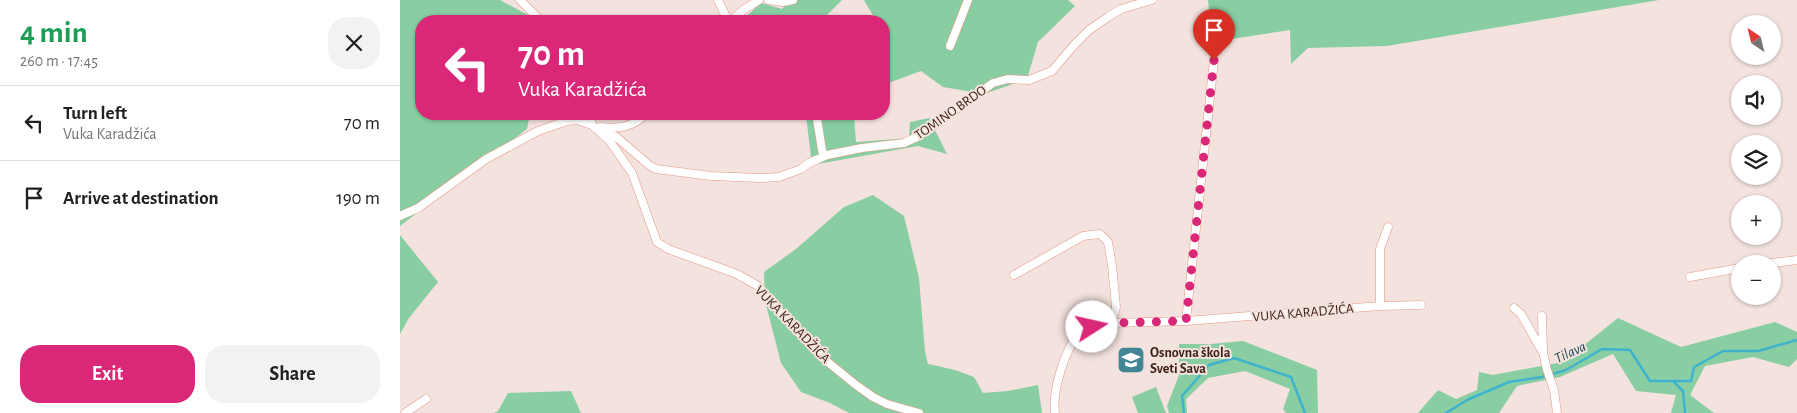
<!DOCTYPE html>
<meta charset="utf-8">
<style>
:root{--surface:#fff;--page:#f2f2f2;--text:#202124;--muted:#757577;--line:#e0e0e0;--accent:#db2777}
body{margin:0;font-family:"Alegreya Sans",sans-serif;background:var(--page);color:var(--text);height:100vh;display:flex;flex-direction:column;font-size:19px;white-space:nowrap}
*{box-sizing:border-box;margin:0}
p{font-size:16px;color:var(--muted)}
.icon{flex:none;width:28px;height:28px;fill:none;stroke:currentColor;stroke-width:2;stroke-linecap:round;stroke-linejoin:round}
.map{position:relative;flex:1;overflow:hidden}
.side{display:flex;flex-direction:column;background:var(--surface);width:400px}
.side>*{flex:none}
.top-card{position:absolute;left:15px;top:15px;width:475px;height:105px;border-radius:20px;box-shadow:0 1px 4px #0004;background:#db2777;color:#fff;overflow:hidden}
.needle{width:32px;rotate:325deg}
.buttons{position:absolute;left:1331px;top:15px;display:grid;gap:10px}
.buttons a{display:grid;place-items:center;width:50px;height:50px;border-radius:50%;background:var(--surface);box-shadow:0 1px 4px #0004;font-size:25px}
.pin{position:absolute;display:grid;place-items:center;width:42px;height:42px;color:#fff;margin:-51px -21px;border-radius:50% 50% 50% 0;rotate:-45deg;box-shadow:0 0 5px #0007}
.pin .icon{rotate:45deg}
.me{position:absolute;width:55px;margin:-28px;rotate:80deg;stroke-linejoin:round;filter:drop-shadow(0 0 4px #0008)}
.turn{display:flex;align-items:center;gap:18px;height:105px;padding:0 20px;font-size:22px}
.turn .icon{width:65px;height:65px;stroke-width:2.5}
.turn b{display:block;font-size:35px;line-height:42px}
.round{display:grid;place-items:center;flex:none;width:52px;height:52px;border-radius:20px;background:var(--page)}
.head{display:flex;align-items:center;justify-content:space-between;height:85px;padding:0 20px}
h1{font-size:30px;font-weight:700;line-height:38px;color:#1e9e55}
.primary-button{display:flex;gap:10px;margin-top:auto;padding:10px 20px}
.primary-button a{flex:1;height:58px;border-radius:20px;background:var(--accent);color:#fff;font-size:20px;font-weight:700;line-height:58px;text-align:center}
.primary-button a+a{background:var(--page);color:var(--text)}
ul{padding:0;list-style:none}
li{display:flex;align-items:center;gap:15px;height:75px;padding:0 20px;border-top:1px solid var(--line)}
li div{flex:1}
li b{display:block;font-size:19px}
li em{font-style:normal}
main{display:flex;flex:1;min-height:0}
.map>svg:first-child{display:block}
.green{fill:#88cea2}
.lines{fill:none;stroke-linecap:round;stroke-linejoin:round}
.stream{stroke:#3fb3ce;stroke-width:2.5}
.street-casing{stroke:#e59680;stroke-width:9}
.street{stroke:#fff;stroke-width:8}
.route{stroke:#db2777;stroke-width:9;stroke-dasharray:0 16.2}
.labels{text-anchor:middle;stroke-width:4;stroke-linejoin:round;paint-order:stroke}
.street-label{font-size:14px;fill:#3c1e15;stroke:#f3e2dd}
.poi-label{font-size:14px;font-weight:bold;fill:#3c1e15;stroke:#f3e2dd;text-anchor:start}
.water-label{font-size:15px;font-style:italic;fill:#1b4c58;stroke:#f3e2dd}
</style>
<main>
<section class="side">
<div class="head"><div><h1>4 min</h1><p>260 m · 17:45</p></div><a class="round"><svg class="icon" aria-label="close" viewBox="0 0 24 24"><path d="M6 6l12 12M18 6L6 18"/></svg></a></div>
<ul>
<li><svg class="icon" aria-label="left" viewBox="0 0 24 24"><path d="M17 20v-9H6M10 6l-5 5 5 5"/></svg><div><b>Turn left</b><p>Vuka Karadžića</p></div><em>70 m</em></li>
<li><svg class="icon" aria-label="arrive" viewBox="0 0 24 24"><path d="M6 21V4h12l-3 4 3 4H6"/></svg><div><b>Arrive at destination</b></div><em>190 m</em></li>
</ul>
<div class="primary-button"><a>Exit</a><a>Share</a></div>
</section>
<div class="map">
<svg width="1397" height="413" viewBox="0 0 1397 413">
<rect width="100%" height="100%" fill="#f3e2dd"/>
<path class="green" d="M0 0H100L139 21H21V114H130L127 129 0 226Z
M389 0H442L421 21H341L361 3 382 9Z
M464 0H668L675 6 638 42 627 79 584 94 543 87 521 71 491 82 484 88V21H473L475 19Z
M808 0H1259L987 46 908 48 891 64 890 30 812 42Z
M408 114H454L456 142 509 138 510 122 529 118 547 154 518 146 412 165 406 115Z
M473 195 504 216 519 278 525 352 528 364 555 370 574 377 583 393 608 391 638 385 642 413H449L430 403 401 392 381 363 365 301 364 272 396 249 444 207Z
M0 235 38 282 9 318 0 334Z
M1218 318 1281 347 1375 322 1397 332V359L1389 367 1353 357 1305 366 1290 395 1314 413H1271L1276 395 1236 391 1213 354 1160 377 1117 386 1099 413H1018L1038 390 1056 399 1077 390 1079 372 1093 375 1163 362Z
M843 341 917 370 918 413H886L883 409 890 389 845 371 808 378 786 399 787 413H769L767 406 779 375V344H811Z
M756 387 766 413H738L732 397Z
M171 391 181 413H94L98 411 108 393Z"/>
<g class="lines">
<path class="stream" d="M1273 381 1283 391 1285 413
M784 413 782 396 809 365 834 358 891 377 905 413
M1046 413 1067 400 1109 382 1142 377 1166 370 1202 349 1230 350 1250 381H1291L1294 367 1323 351H1358L1397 340"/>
<defs>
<path id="street" d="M120 0 141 21
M318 0 328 21
M368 0 383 2 393 0
M331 21 343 10 359 0
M550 46 568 0
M189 114 192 125
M420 114 417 119 423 156
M201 127C219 129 233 127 246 114
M198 128 215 136 249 165 256 169 311 176 360 178 379 177 401 169 409 163 427 155 462 148 504 143 517 137 593 83 608 79 629 80 652 71 675 44 689 30 708 17 721 9 752 0
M0 216 18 208 86 159 138 131 167 121 177 120 192 125 209 140 232 173 257 242 268 249 337 274 358 286 394 328 424 359 456 385 473 397 487 404 519 413
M1365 264 1397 260
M614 275 683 236 700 234 708 242 712 265 716 307 712 323C702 325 689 326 681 332 665 347 652 391 655 413
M1290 277 1340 268
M980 306V249L988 227
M1114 308 1121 314 1142 351
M1142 316 1143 352 1147 370 1154 390 1157 413
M786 321 980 306 1021 305
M712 323 786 321 814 60
M5 413 26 399"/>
</defs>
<use href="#street" class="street-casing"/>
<use href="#street" class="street"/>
</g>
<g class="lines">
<path class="route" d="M692 327 712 323 786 321 814 60"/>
</g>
<defs>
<symbol id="school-square" viewBox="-11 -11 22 22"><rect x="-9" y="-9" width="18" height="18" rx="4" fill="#428595" stroke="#f3e2dd"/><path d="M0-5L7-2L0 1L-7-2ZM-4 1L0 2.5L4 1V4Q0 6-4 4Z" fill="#fff"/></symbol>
</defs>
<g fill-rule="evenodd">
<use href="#school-square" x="715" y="344" width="32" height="32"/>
</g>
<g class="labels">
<g class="street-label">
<text transform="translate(550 112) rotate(-35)" y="5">TOMINO BRDO</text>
<text transform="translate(903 312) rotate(-5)" y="5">VUKA KARADŽIĆA</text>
<text transform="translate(393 324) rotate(46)" y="5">VUKA KARADŽIĆA</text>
</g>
<g class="poi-label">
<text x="750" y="357">Osnovna škola<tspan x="750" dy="16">Sveti Sava</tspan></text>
</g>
<g class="water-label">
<text transform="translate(1170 352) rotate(-25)" y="5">Tilava</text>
</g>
</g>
</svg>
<div class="buttons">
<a><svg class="needle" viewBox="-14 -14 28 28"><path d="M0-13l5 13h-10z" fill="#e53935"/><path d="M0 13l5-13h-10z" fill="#757577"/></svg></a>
<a><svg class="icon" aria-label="sound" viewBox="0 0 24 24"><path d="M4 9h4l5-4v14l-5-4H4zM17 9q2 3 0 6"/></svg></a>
<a><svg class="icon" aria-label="layers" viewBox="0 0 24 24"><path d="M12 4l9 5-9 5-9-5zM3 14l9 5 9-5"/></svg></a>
<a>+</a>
<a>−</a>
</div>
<div class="pin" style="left:814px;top:60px;background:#d93025"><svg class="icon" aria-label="arrive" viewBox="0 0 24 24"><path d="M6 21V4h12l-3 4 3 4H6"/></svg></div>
<svg class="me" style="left:692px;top:327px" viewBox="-20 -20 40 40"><circle r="19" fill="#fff"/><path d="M0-13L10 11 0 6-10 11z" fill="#db2777"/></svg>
<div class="top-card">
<div class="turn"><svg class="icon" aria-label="left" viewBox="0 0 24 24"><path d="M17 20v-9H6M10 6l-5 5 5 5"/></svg><div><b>70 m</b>Vuka Karadžića</div></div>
</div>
</div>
</main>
